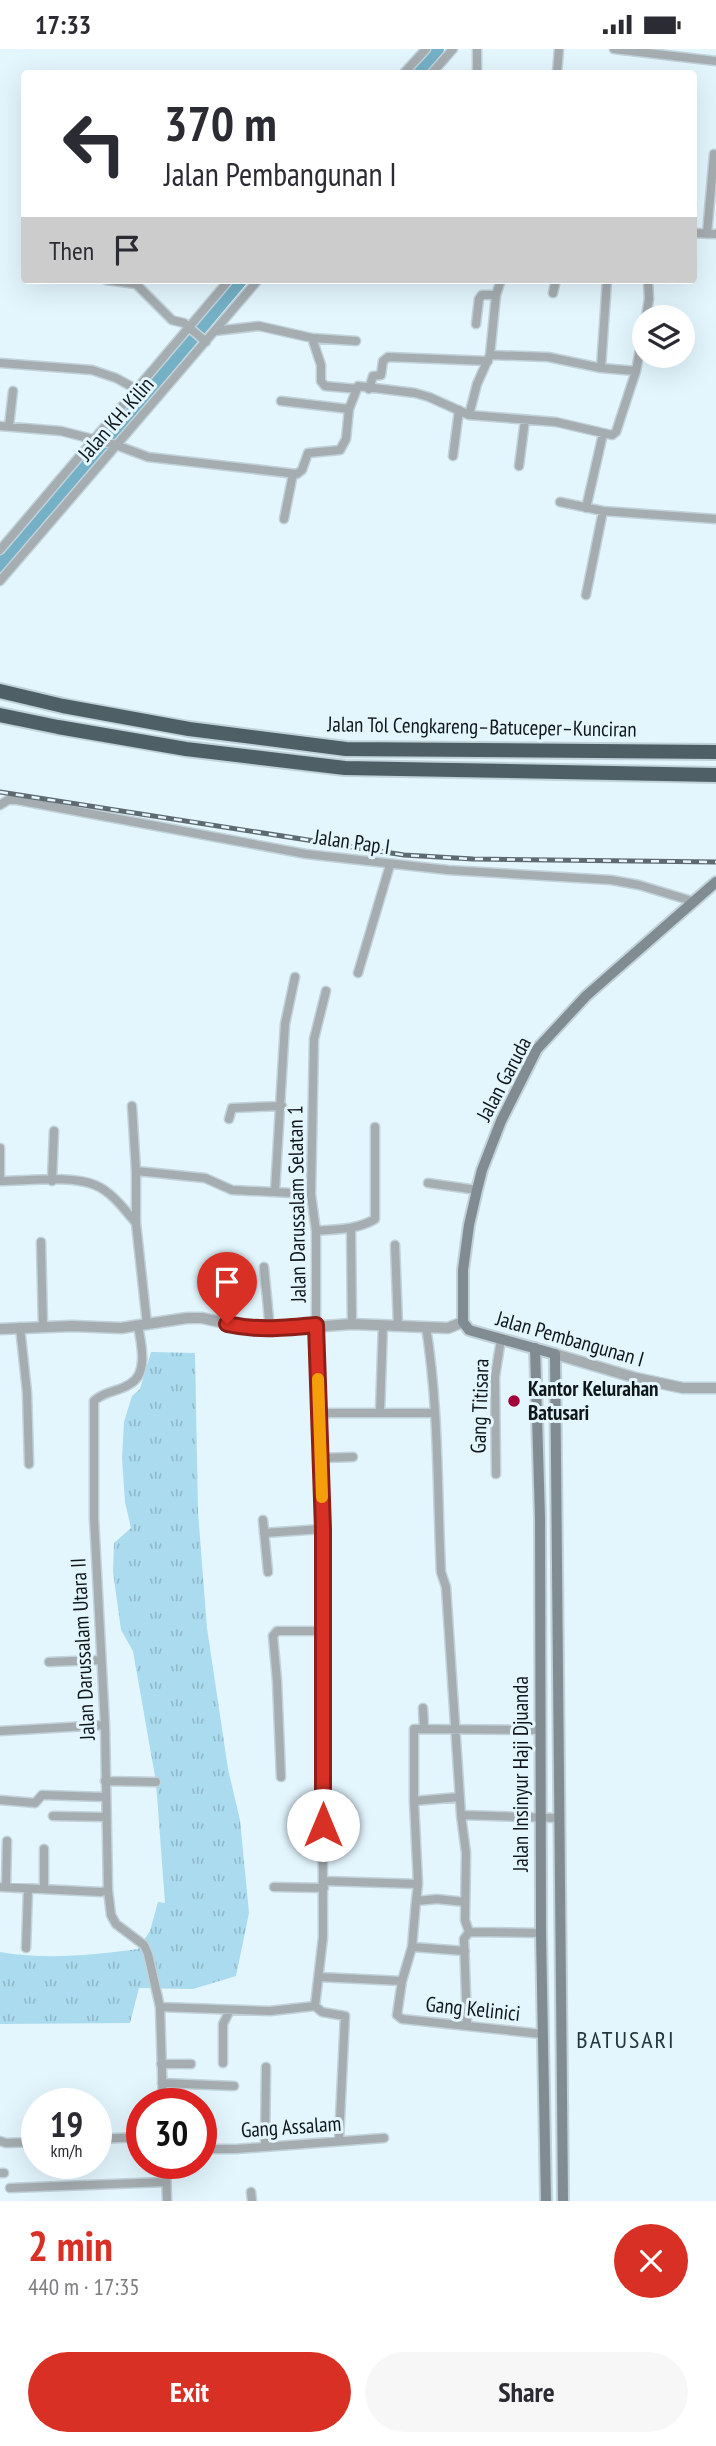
<!DOCTYPE html>
<meta charset="utf-8">
<style>
:root{--surface:#fff;--page:#f7f7f7;--text:#2b2b33;--muted:#7c7c81;--accent:#d93025}
body{margin:0;font-family:"PT Sans Narrow",sans-serif;background:var(--page);color:var(--text);height:100vh;display:flex;flex-direction:column;font-size:26px;white-space:nowrap}
*{box-sizing:border-box;margin:0}
p{font-size:23px;color:var(--muted)}
.icon{flex:none;width:38px;height:38px;fill:none;stroke:currentColor;stroke-width:2;stroke-linecap:round;stroke-linejoin:round}
.map{position:relative;height:2152px;overflow:hidden}
.panel{display:flex;flex-direction:column;background:var(--surface);flex:1}
.panel>*{flex:none}
.guide{position:absolute;left:21px;top:21px;width:676px;height:214px;border-radius:7px;box-shadow:0 7px 28px #0002;background:#fff;color:var(--text);overflow:hidden}
.fabs{position:absolute;left:632px;top:256px;display:grid;gap:14px}
.fabs a{display:grid;place-items:center;width:63px;height:63px;border-radius:50%;background:var(--surface);box-shadow:0 7px 28px #0002;font-size:35px}
.speed{position:absolute;left:21px;top:2039px;display:flex;gap:14px;font-size:35px;font-weight:700;text-align:center}
.speed>*{display:grid;place-content:center;width:91px;height:91px;border-radius:50%;background:var(--surface);box-shadow:0 7px 28px #0002;line-height:1}
.speed small{font-size:18px;font-weight:400}
.speed .limit{border:10px solid #d22;background:#fff;color:#111}
.pin{position:absolute;display:grid;place-items:center;width:60px;height:60px;color:#fff;margin:-72px -30px;border-radius:50% 50% 50% 0;rotate:-45deg;box-shadow:0 0 7px #0007}
.pin .icon{rotate:45deg}
.me{position:absolute;width:77px;margin:-38px;rotate:0deg;stroke-linejoin:round;filter:drop-shadow(0 0 5px #0008)}
.turn{display:flex;align-items:center;gap:24px;height:147px;padding:0 28px;font-size:32px}
.turn .icon{width:91px;height:91px;stroke-width:2.5}
.turn b{display:block;font-size:49px;line-height:60px}
.then{display:flex;align-items:center;height:66px;padding:0 28px;background:#0003;gap:14px;font-size:26px}
.round{display:grid;place-items:center;flex:none;width:74px;height:74px;border-radius:37px;background:var(--page)}
.head{display:flex;align-items:center;justify-content:space-between;height:119px;padding:0 28px}
h1{font-size:42px;font-weight:600;line-height:52px;color:var(--accent)}
.action{display:flex;gap:14px;margin-top:auto;padding:14px 28px}
.action a{flex:1;height:80px;border-radius:42px;background:var(--accent);color:#fff;font-size:28px;font-weight:600;line-height:80px;text-align:center}
.action a+a{background:var(--page);color:var(--text)}
.status{display:flex;justify-content:space-between;align-items:center;height:49px;padding:0 35px;background:var(--surface);direction:ltr}
.status svg{height:19px;fill:currentColor}
.map>svg:first-child{display:block}
.grass{fill:url(#grass-tufts)}
.lines{fill:none;stroke-linecap:round;stroke-linejoin:round}
.river{stroke:#74b0c6;stroke-width:16}
.minor-casing{stroke:#c1d2da;stroke-width:11}
.tertiary-casing{stroke:#c1d2da;stroke-width:13}
.secondary-casing{stroke:#c1d2da;stroke-width:14}
.motorway-casing{stroke:#c1d2da;stroke-width:18}
.minor{stroke:#a5adb1;stroke-width:8}
.tertiary{stroke:#a5adb1;stroke-width:10}
.secondary{stroke:#808c91;stroke-width:10}
.motorway{stroke:#4f5f66;stroke-width:14}
.rail-casing{stroke:#5e6a6f;stroke-width:5}
.rail{stroke:#e3f6fe;stroke-width:2.5;stroke-dasharray:8;stroke-linecap:butt}
.route-casing{stroke:#8d1f18;stroke-width:18}
.route{stroke:#d93025;stroke-width:12}
.slow{stroke:#f59e0b;stroke-width:12}
.poi-dot{fill:#a10137;stroke:#e3f6fe;stroke-width:2.5}
.labels{text-anchor:middle;stroke-width:6;stroke-linejoin:round;paint-order:stroke}
.street-label{font-size:21px;fill:#10171a;stroke:#e3f6fe}
.poi-label{font-size:21px;font-weight:bold;fill:#10171a;stroke:#e3f6fe;text-anchor:start}
.quarter-label{font-size:24px;letter-spacing:2px;fill:#25353b;stroke:#e3f6fe}
</style>
<div class="status"><b>17:33</b><svg viewBox="0 0 49 12"><path d="M0 12V9h3v3zM5 12V6h3v6zM10 12V3h3v9zM15 12V0h3v12zM26 1h20v11H26zM47 4h2v5h-2z"/></svg></div>
<div class="map">
<svg width="716" height="2152" viewBox="0 0 716 2152">
<defs>
<pattern id="grass-tufts" width="24" height="20" patternUnits="userSpaceOnUse" patternTransform="scale(1.75)"><rect width="24" height="20" fill="#aadbee"/><path d="M3 7l-1-3M5 7V3M7 7l1-3M15 17l-1-3M17 17v-4M19 17l1-3" fill="none" stroke="#91bbcc"/></pattern>
</defs>
<rect width="100%" height="100%" fill="#e3f6fe"/>
<path class="grass" d="M151 1303 195 1304 198 1463 207 1579 228 1720 240 1771 249 1864 236 1927 193 1940 139 1939 130 1974 0 1975V1903C46 1911 92 1906 138 1900L150 1882 158 1853 165 1854 156 1733 133 1602 121 1581 113 1523 114 1494 131 1479 125 1453 122 1409 124 1373 132 1347 140 1340Z"/>
<g class="lines">
<path class="river" d="M414 24 436 0
M0 516 239 231"/>
<defs>
<path id="minor" d="M477 0V24
M614 0 716 12
M404 24 426 0
M432 24 453 0
M557 24 559 0
M693 184 716 185
M707 185 714 105
M106 231 136 235 172 271 184 274 206 293
M553 244 556 231
M646 268 649 250 648 231
M476 275 479 250 482 246H496
M215 282 259 277 312 289 356 292
M312 289 321 316V332L325 337 357 340
M490 306 548 308 601 319 636 322
M0 314 92 321 116 329 138 341
M601 319 607 231
M369 340 373 327 381 326 383 312 388 308 488 312
M281 352 349 360
M469 366 477 335 490 306 496 246 501 231
M0 377 61 382 116 396 148 408 297 425 302 421 308 404 340 401 346 390 349 360 358 337 415 344 429 348 469 366 556 373 612 386 616 383 636 322 644 279
M9 377 13 342
M453 407 459 361
M519 417 525 371
M560 453 603 462 716 470
M586 459 603 385
M284 470 293 425
M0 501 229 231
M0 532 258 231
M586 546 603 462
M0 756 8 751H17L306 805 448 821 611 831 639 836 692 852
M358 924 390 816
M132 1057 136 1122V1174L147 1275
M229 1070 232 1059 282 1057
M0 1099V1132
M136 1122 205 1129 232 1141 311 1145
M0 1132C27 1132 70 1126 95 1136 112 1143 124 1160 136 1174
M52 1132 54 1082
M428 1134 477 1141
M275 1142 285 975 295 928
M351 1179 352 1275
M316 1182C336 1180 357 1181 375 1170V1078
M41 1193 43 1277
M395 1196 398 1277
M264 1218 270 1281
M138 1277C141 1294 149 1324 130 1335 118 1343 104 1342 94 1352V1469L105 1676 108 1841 111 1866 116 1875 144 1896 148 1905 160 1958 163 2054
M20 1278 27 1343 29 1415
M426 1278C439 1358 437 1442 441 1523L446 1538 461 1766 466 1804 465 1871 469 1883 464 1890 467 1975
M380 1363 383 1276
M319 1364H434
M321 1409 353 1408
M496 1425 495 1328 501 1290
M263 1471 268 1523
M264 1484 322 1480
M49 1613 101 1611
M423 1659 424 1679
M0 1682 105 1676
M281 1728 277 1632 273 1587 277 1582H322
M105 1732 156 1733
M0 1751 35 1754 42 1746 105 1748
M414 1752 460 1748
M461 1766 559 1769
M53 1767 106 1768
M324 1832 418 1835
M0 1838 101 1843 108 1841
M6 1838 7 1792
M274 1838 324 1839
M44 1840V1800
M416 1852 418 1835 414 1752V1680L541 1681
M465 1853 437 1850 416 1852 412 1898 402 1932 397 1966 402 1970 542 1985
M469 1883 541 1884
M412 1898 465 1902
M26 1899 28 1840
M319 1928 402 1932
M315 1957 323 1888 322 1480 316 1276V1182L311 1145 314 990 326 942
M315 1957 322 1963 345 1967 339 2091
M160 1958 270 1962 315 1957
M223 2014V1975L230 1961
M161 2015H191
M162 2034 234 2037
M96 2090 142 2088
M0 2092 6 2094 37 2093
M265 2098 266 2018
M201 2100H236L384 2089
M166 2114 167 2152
M0 2124H4
M10 2139 166 2133
M251 2143 252 2152"/>
<path id="tertiary" d="M0 1280 72 1277 121 1279 187 1269H202L252 1280 270 1281 352 1275 448 1279 463 1273
M555 1305 636 1329 683 1339H716"/>
<path id="secondary" d="M535 1299 540 1469 541 1884 546 2152
M563 2152 555 1305 469 1281 463 1273V1221L469 1176 477 1141 482 1121 501 1072 537 1000 586 947 716 833"/>
<path id="motorway" d="M0 642 63 657 189 680 346 700 716 703
M0 666 58 678 186 700 345 719 716 726"/>
</defs>
<use href="#minor" class="minor-casing"/>
<use href="#tertiary" class="tertiary-casing"/>
<use href="#secondary" class="secondary-casing"/>
<use href="#motorway" class="motorway-casing"/>
<use href="#minor" class="minor"/>
<use href="#tertiary" class="tertiary"/>
<use href="#secondary" class="secondary"/>
<use href="#motorway" class="motorway"/>
<defs>
<path id="rail" d="M0 743 404 806 473 810 716 813"/>
</defs>
<use href="#rail" class="rail-casing"/>
<use href="#rail" class="rail"/>
</g>
<g class="lines">
<defs>
<path id="route" d="M227 1275C259 1282 284 1279 316 1276L323 1480V1776"/>
</defs>
<use href="#route" class="route-casing"/>
<use href="#route" class="route"/>
<path class="slow" d="M318 1330 322 1448"/>
</g>
<circle class="poi-dot" cx="514" cy="1352" r="7"/>
<g class="labels">
<g class="street-label">
<text transform="translate(116 370) rotate(-49)" y="7">Jalan KH. Kilin</text>
<text transform="translate(482 678) rotate(1)" y="7">Jalan Tol Cengkareng–Batuceper–Kunciran</text>
<text transform="translate(352 793) rotate(8)" y="7">Jalan Pap I</text>
<text transform="translate(504 1030) rotate(-62)" y="7">Jalan Garuda</text>
<text transform="translate(297 1155) rotate(-91)" y="7">Jalan Darussalam Selatan 1</text>
<text transform="translate(570 1290) rotate(16)" y="7">Jalan Pembangunan I</text>
<text transform="translate(480 1357) rotate(-88)" y="7">Gang Titisara</text>
<text transform="translate(83 1600) rotate(-93)" y="7">Jalan Darussalam Utara II</text>
<text transform="translate(521 1725) rotate(-90)" y="7">Jalan Insinyur Haji Djuanda</text>
<text transform="translate(473 1960) rotate(6)" y="7">Gang Kelinici</text>
<text transform="translate(291 2078) rotate(-4)" y="7">Gang Assalam</text>
</g>
<g class="poi-label">
<text x="528" y="1347">Kantor Kelurahan<tspan x="528" dy="24">Batusari</tspan></text>
</g>
<g class="quarter-label">
<text x="626" y="1999">BATUSARI</text>
</g>
</g>
</svg>
<div class="fabs">
<a><svg class="icon" aria-label="layers" viewBox="0 0 24 24"><path d="M12 4l9 5-9 5-9-5zM3 14l9 5 9-5"/></svg></a>
</div>
<div class="speed"><div>19<small>km/h</small></div><div class="limit">30</div></div>
<div class="pin" style="left:227px;top:1275px;background:#d93025"><svg class="icon" aria-label="arrive" viewBox="0 0 24 24"><path d="M6 21V4h12l-3 4 3 4H6"/></svg></div>
<svg class="me" style="left:323px;top:1776px" viewBox="-20 -20 40 40"><circle r="19" fill="#fff"/><path d="M0-13L10 11 0 6-10 11z" fill="#d93025"/></svg>
<div class="guide">
<div class="turn"><svg class="icon" aria-label="left" viewBox="0 0 24 24"><path d="M17 20v-9H6M10 6l-5 5 5 5"/></svg><div><b>370 m</b>Jalan Pembangunan I</div></div>
<div class="then">Then<svg class="icon" aria-label="arrive" viewBox="0 0 24 24"><path d="M6 21V4h12l-3 4 3 4H6"/></svg></div>
</div>
</div>
<section class="panel">
<div class="head"><div><h1>2 min</h1><p>440 m · 17:35</p></div><a class="round" style="background:#d93025;color:#fff"><svg class="icon" aria-label="close" viewBox="0 0 24 24"><path d="M6 6l12 12M18 6L6 18"/></svg></a></div>
<div class="action"><a>Exit</a><a>Share</a></div>
</section>
